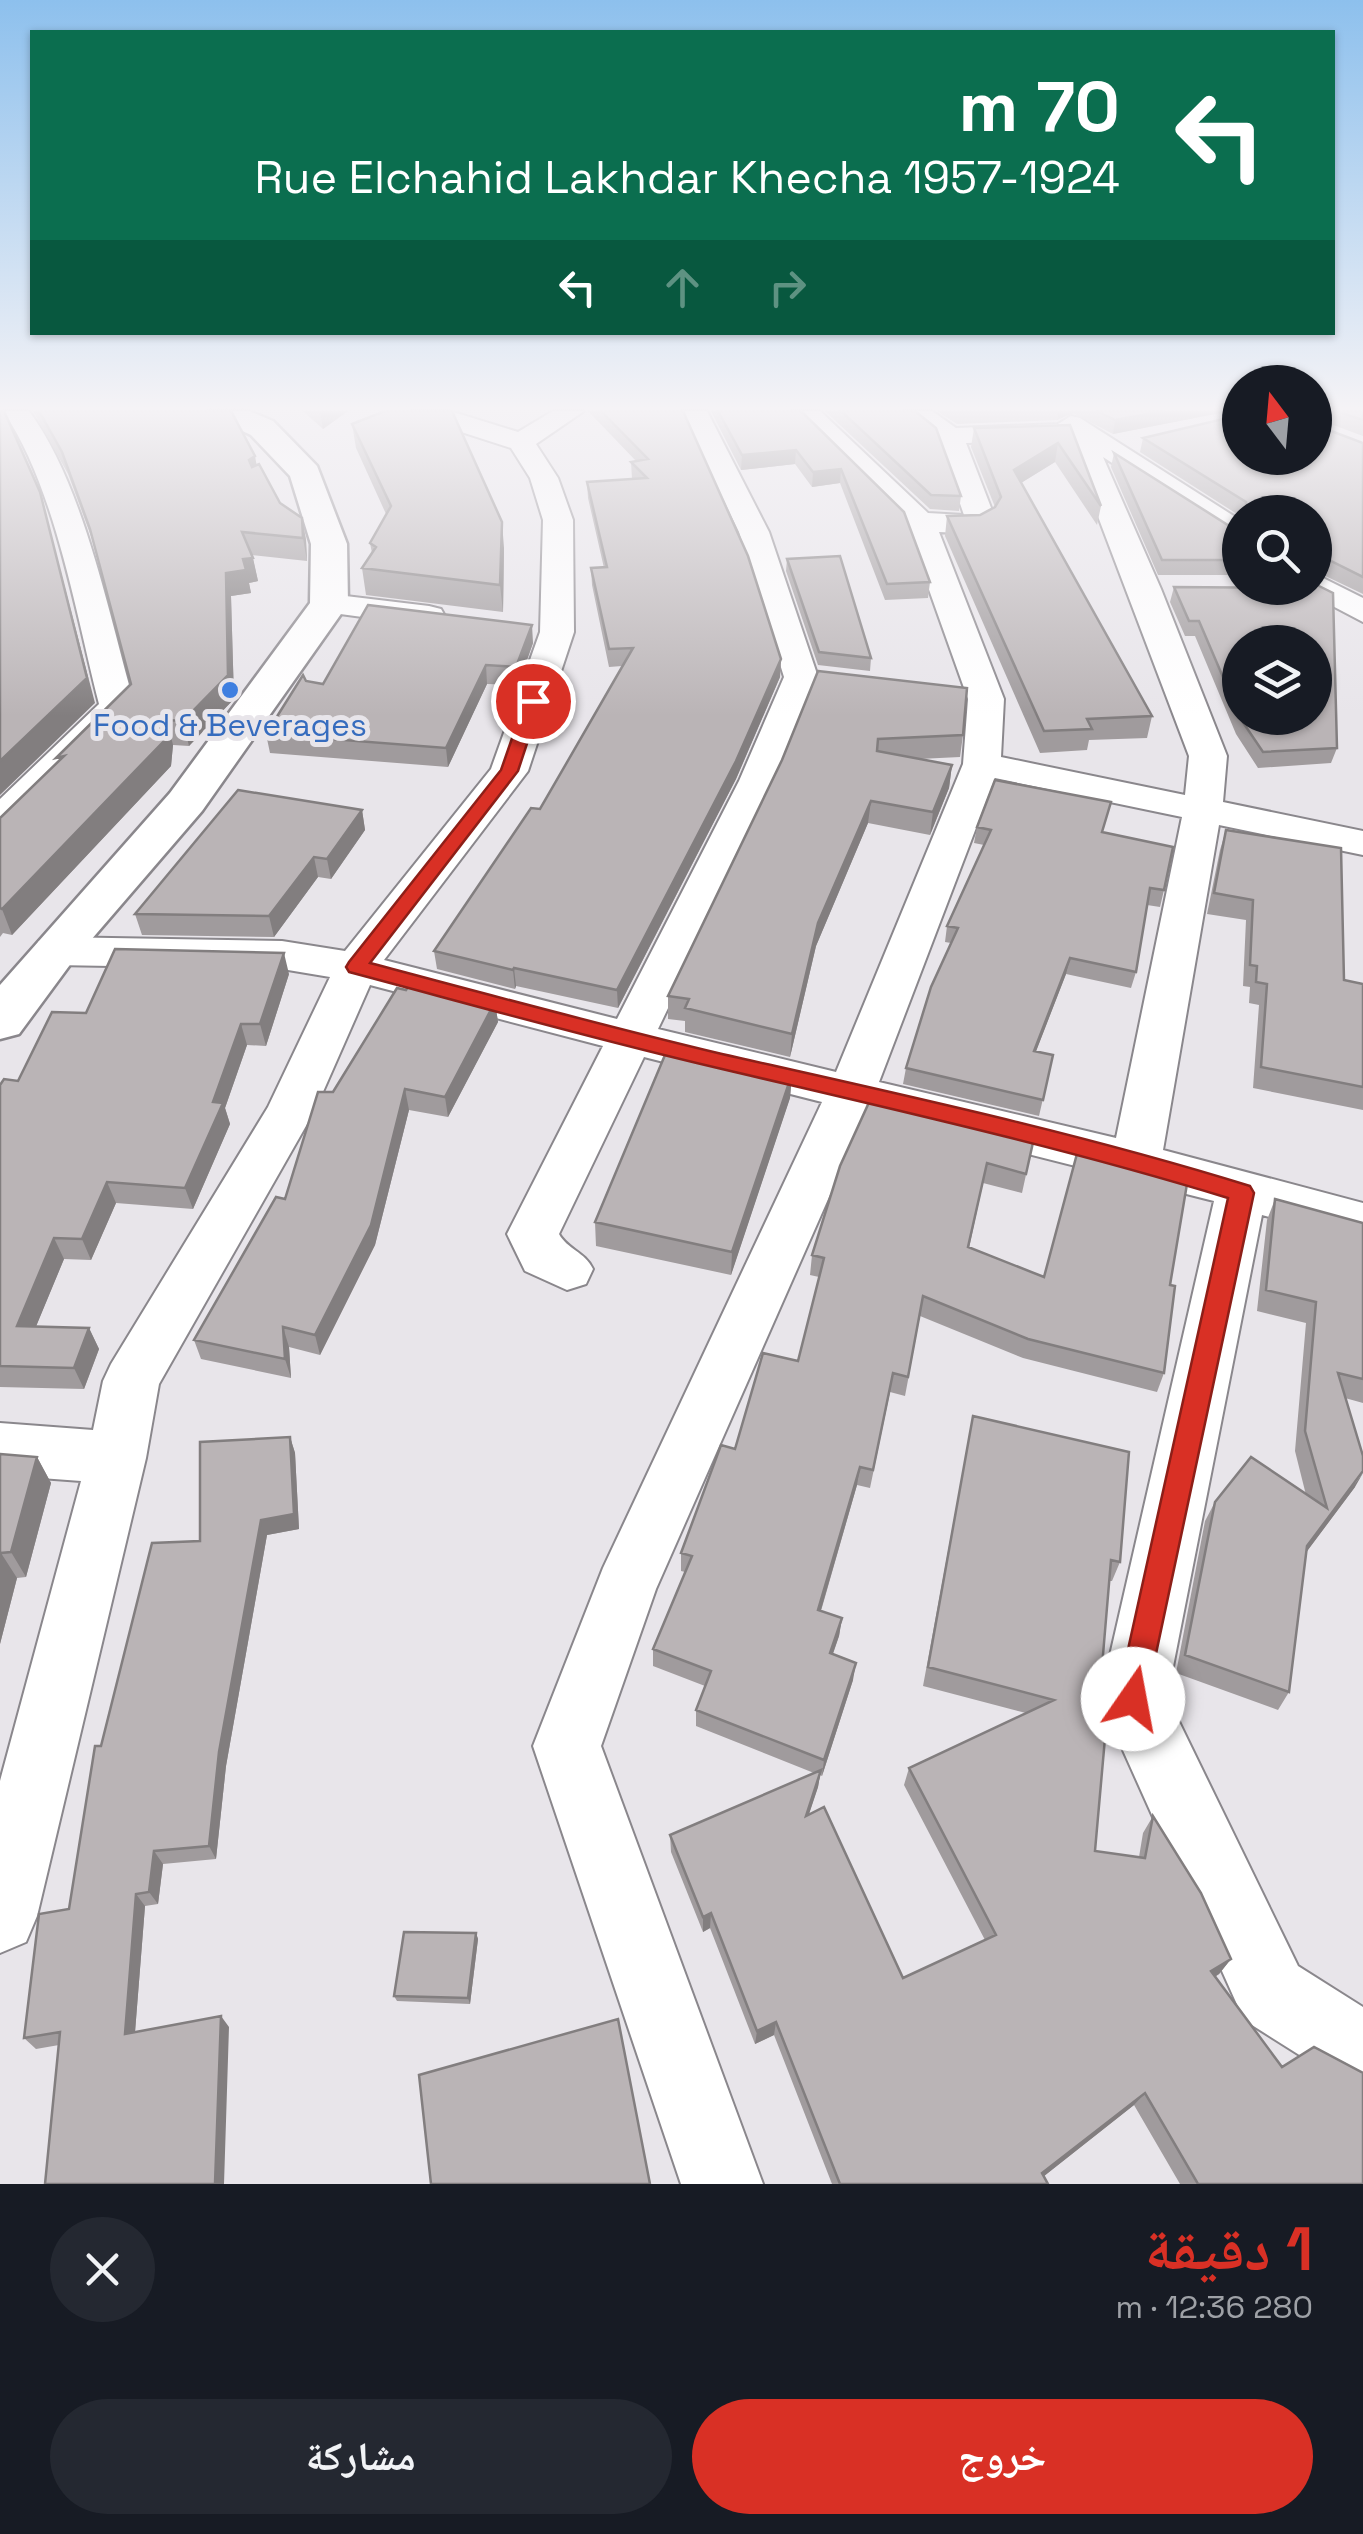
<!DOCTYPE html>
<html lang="ar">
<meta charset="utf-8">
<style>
:root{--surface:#171b24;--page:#242831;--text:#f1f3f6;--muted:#9ea1a6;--accent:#d93025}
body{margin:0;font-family:"Space Grotesk","Noto Naskh Arabic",sans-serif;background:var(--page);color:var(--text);direction:rtl;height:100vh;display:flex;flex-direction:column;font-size:38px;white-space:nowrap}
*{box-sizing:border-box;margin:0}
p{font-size:32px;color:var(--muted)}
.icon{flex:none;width:55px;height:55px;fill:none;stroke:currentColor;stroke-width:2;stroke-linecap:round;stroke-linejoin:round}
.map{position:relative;height:2184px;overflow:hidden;direction:ltr}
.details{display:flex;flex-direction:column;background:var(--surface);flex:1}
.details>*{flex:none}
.top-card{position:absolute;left:30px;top:30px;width:1305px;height:305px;border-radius:0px;box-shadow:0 2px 8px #0004;direction:rtl;background:#0b6e4f;color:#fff;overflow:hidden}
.needle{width:65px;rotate:344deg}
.tools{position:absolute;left:1222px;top:365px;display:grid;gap:20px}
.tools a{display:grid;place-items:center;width:110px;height:110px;border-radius:50%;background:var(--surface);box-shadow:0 2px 8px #0004;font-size:50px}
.pin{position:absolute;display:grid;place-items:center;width:85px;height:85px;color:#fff;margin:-42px;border:5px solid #fff;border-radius:50%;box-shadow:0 2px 10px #0007}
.me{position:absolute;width:110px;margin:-55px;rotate:12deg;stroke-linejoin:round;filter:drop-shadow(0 0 8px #0008)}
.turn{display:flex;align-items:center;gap:35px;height:210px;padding:0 50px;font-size:45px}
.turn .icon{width:130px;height:130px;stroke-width:2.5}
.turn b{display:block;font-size:70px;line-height:85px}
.lanes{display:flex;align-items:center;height:95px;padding:0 50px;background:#0003;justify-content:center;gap:50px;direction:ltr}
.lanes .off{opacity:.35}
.round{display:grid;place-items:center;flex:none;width:105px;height:105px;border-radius:52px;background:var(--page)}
.head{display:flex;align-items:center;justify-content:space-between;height:170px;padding:0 50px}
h1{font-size:60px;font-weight:700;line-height:75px;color:var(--accent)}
.cta{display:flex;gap:20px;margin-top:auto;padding:20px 50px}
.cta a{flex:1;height:115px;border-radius:60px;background:var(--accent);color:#fff;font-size:40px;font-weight:700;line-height:115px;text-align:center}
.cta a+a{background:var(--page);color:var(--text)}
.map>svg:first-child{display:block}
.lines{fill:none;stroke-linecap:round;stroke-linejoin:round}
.street-casing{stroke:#8a878c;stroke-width:4}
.primary-casing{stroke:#8a878c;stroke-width:5}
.street{fill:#fff;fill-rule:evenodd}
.primary{fill:#fff;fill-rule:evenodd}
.wall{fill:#a09b9d}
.shaded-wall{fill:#827e7f}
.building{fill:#bab4b6;stroke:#827e7f;stroke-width:2.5}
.route{fill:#d93025;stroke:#8d1f18;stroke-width:2.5}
.shop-dot{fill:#3f7fe0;stroke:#e8e5ea;stroke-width:4}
.labels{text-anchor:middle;stroke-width:10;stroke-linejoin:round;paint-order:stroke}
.far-shop-label{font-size:32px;fill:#366cbe;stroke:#e8e5ea}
</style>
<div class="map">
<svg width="1363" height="2184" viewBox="0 0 1363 2184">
<rect width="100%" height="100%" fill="#e8e5ea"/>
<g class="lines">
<defs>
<path id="street" d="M3 411H29C84 485 109 616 135 706L14 829 0 833V799L99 704C76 615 55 486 3 411Z
M411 411H450L518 432 553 411H584L536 444 558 478 573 520 574 632 528 771 384 960 617 1019 739 781 784 677 739 532 681 411H707L769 532 818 677 777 781 658 1029 836 1072 963 764 968 699 906 525 792 411H820L928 513 964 515 938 440 903 411H932L956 428 1058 424 1071 416 1080 418 1240 520V542L1229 539 1103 457 1161 589 1227 756 1223 802 1363 831V855L1219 825 1163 1150 1363 1203V1243L1262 1215 1167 1697 1298 1966 1363 2007V2090L1336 2078 1244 2020 1100 1699 1214 1201 866 1113 656 1589 601 1746 763 2184H681L533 1746 603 1568 822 1102 644 1057 559 1234C567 1249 585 1252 593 1269L586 1284 567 1290 525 1271 507 1234 603 1046 370 985 315 1110 159 1384 146 1458 37 1916 26 1942 0 1953V1781L81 1481 0 1475V1423L93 1430 103 1381 111 1364 268 1107 330 977 282 969 54 965 39 961 32 951 39 941 54 937 282 941 345 951 491 769 540 632 543 520 530 478 511 448 415 417ZM1069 440 1189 756 1185 795 1001 757 1004 699 939 532C960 533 980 537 995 518L966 443ZM995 778 1182 817 1116 1138 879 1082Z
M1315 574 1363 598V622L1304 591 1302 588H1315Z
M329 594 429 606 441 609 445 616 441 623 429 626 318 611 313 604 318 597Z"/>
<path id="primary" d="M209 411H249L273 421 317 466 347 544 348 604 202 811 72 962 19 1034 0 1039V985L170 793 310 603 311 544 290 476 251 435 213 417Z"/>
</defs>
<use href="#street" class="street-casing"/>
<use href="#primary" class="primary-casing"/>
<use href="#street" class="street"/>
<use href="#primary" class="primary"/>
</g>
<path class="wall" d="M33 411H231L256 465 280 503 302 518 306 540 307 561 252 555 258 581 249 583 251 593 231 596 234 699 189 746 173 745 171 766 12 935 3 933 0 937V818L58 762 131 684 95 547 68 474Z
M303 411H348L323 429Z
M588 411H683L781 659 780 677 736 779 618 1008 516 986 515 989 437 969 434 951 540 809 622 666 609 667 592 585 591 568H604L588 498 587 482 632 479 631 462 636 461Z
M711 411H801L930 582 928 598 885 600 840 483 812 487 795 464 741 470Z
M825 411H915L961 496 959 511 930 509Z
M937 411H1230L1113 434 1073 413 1057 420 957 424Z
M1315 411H1363V436L1317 419 1318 426 1363 443V594L1315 571V572V512H1240V516L1140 452 1143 438Z
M352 424 504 548 503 612 366 595 362 568 372 553 370 543 386 514 356 448Z
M1070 425 1101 506 1097 525 1055 462 1021 483 1152 716 1147 738 1089 740 1087 750 1040 753 945 536 947 516 980 515 995 507 971 447 974 428Z
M1114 453 1231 527 1240 529V575H1158L1111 467Z
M787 559 871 658 870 671 818 665 786 571Z
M1174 587 1337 748 1331 763 1258 768 1236 734 1195 636H1185L1170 602Z
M533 643 518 685 487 684 448 767 270 753 266 734 323 684Z
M818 671 963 735 960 757 919 759 952 765 949 788 930 835 868 823 816 946 790 1057 685 1032V1021L668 1019V996L782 760Z
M362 810 365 830 331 879 318 877 274 937 142 935 135 914Z
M977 827 1103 832 1164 890 1160 907 1147 905 1136 972 1131 988 1066 974 1036 1051 1053 1055 1039 1116 903 1084 906 1068 951 943 945 942 947 926 984 845 974 843Z
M1226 830 1344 980 1363 984V1110L1253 1088 1259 1005 1249 1003 1250 987 1243 986 1246 920 1207 914 1220 850Z
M289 974 266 1046 247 1045 225 1108 230 1124 193 1209 116 1203 91 1260 64 1259 36 1326 89 1328 99 1349 84 1389 0 1387V1085L18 1081 86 1013Z
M495 1002 498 1022 448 1117 409 1110 375 1245 320 1355 289 1347 291 1378 201 1359 194 1340 285 1199 333 1092Z
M792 1074 790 1098 731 1275 596 1246 595 1222Z
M1034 1138 1022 1193 983 1183 969 1248 1044 1277 1170 1285 1164 1373 1157 1392 1023 1358 920 1316 905 1396 890 1392 870 1488 857 1485 821 1611 842 1618 839 1636 833 1654 853 1680 822 1776 820 1775 818 1787 809 1814 903 1978 985 1940 904 1785 909 1768 1026 1713 923 1686 973 1416 1120 1562 1112 1581H1109L1097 1726 1095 1851 1139 1857 1143 1833 1153 1816 1231 1959 1219 1974 1215 1977 1363 2184H1180L1134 2105 1044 2176 1048 2184H832L774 2035 755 2044 710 1928 703 1932 671 1852 670 1835 814 1773 696 1726V1710L705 1686 653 1666V1649L685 1572 681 1571V1553L735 1449 798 1361 819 1277 810 1275 812 1255Z
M1275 1199 1363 1223V1403L1345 1398 1355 1487 1307 1551 1289 1692 1278 1710 1176 1673 1205 1521 1215 1502 1306 1495 1295 1451 1306 1323 1257 1311 1267 1220Z
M290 1437 295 1453 299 1529 267 1535 226 1766 216 1859 163 1864 158 1904 145 1906 135 2032 229 2027 59 2045 36 2049 24 2038 69 1909 101 1746 200 1541Z
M0 1454 37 1457 51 1483 26 1577 17 1578 0 1644Z
M476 1933 478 1939 470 2004 397 2001 394 1996Z"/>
<path class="shaded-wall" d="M320 411H348L323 429Z
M1059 411H1073V413L1057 420Z
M1164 411H1230L1113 434 1115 420Z
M1058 443 1055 462 1011 489 1014 470Z
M796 450 795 464 741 470 742 455Z
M255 456 259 478 249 460Z
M841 469 840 483 812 487 813 472Z
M40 492 95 703 0 795V761Z
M302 518 306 540 307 561 303 538Z
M502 522 504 548 503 612 500 585Z
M253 558 258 581 249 583 251 593 231 596 234 699 189 746 183 721 226 573 243 559Z
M532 625 533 643 518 685 516 667Z
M781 659 780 677 736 779 618 1008 617 990Z
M486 665 487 684 448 767 446 748Z
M167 720 173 745 171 766 12 935 2 909Z
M952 765 949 788 930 835 933 812Z
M871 801 868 823 816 946 790 1057 792 1034 818 923Z
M362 810 365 830 331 879 327 859Z
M314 857 318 877 274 937 269 916Z
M284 953 289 974 266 1046 260 1024Z
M1070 958 1066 974 1030 1067 1034 1051Z
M514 968 516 986 515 989 513 970Z
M495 1002 498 1022 448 1117 445 1097Z
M241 1024 247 1045 225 1108 230 1124 193 1209 185 1188 213 1102Z
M792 1074 790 1098 731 1275 732 1252Z
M405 1089 409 1110 375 1245 320 1355 315 1335Z
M107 1182 116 1203 91 1260 82 1239Z
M54 1238 64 1259 28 1346 17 1326Z
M283 1327 289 1347 291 1378 285 1359Z
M89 1328 99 1349 84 1389 74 1368Z
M290 1437 295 1453 299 1529 267 1535 226 1766 216 1859 209 1846 219 1752 261 1520Z
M37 1457 51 1483 26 1577 11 1552Z
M860 1467 857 1485 816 1627 818 1610Z
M1363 1473 1355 1487 1296 1566 1307 1546Z
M1 1553 17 1578 0 1644V1558Z
M842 1618 839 1636 827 1670 830 1653Z
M856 1663 853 1680 822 1776 824 1760Z
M821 1770 818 1787 803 1832 806 1816Z
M154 1851 163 1864 158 1904 149 1892Z
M136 1894 145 1906 134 2045 125 2034Z
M711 1913 710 1928 703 1932V1917Z
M476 1933 478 1939 470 2004 468 1998Z
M1231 1959 1219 1974 1199 1986 1211 1971Z
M221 2016 229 2027 224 2184H215Z
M776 2022 774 2035 755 2044 757 2031Z
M1145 2093 1134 2105 1034 2184 1042 2173Z"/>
<path class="building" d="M0 411H4L40 492 87 678 0 761Z
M39 411H231L255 456 249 460 252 467 259 464 280 503 302 518 303 538 242 532 253 558 243 559 246 570 226 573 228 675 183 721 167 720 164 741 2 909 0 908V818L64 756 56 758 131 684 90 529 62 452Z
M385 411H452L502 522 500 585 362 568 376 547 370 543 391 506 352 424Z
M601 411H683L748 556 781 659 736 761 617 990 514 968 513 970 434 951 531 808 540 809 633 648 609 649 591 568 607 567 587 482 647 478 631 462 648 459Z
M718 411H801L904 512 930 582 887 584 841 469 813 472 796 450 742 455Z
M841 411H915L936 428 961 496 931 495Z
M1097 411H1164L1115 420Z
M1315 411H1316L1318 426 1363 443V577L1319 555 1315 569V512H1246V502L1143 438 1240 415V458H1315Z
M1336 411H1363V420Z
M1070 425 1101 506 1058 443 1014 470 1152 716 1087 719 1092 729 1044 731 947 516 980 515 995 507 1001 497 974 428Z
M1114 453 1231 527 1240 529V560H1162Z
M840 556 871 658 819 652 787 559Z
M1315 584 1333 593 1337 748 1263 752 1240 718H1315V642H1240V717L1199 621H1189L1174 587 1315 588Z
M368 605 532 625 516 667 486 665 446 748 266 734 303 675 306 681 323 684Z
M818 671 967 688 963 735 878 739 877 751 952 765 933 812 871 801 818 923 792 1034 685 1008 689 999 668 996 782 760Z
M995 780 1111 802 1102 832 1173 847 1164 890 1150 888 1136 972 1070 958 1034 1051 1053 1055 1043 1100 906 1068 931 987 958 928 947 926 991 830 977 827Z
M238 790 362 810 327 859 314 857 269 916 135 914Z
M1226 830 1341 848 1344 980 1363 984V1087L1261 1067 1267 984 1256 982 1257 966 1250 965 1253 900 1214 893Z
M115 949 284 953 260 1024H241L213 1102 223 1103 185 1188 107 1182 82 1239 54 1238 17 1326 89 1328 74 1368 0 1366V1085L4 1079 18 1081 52 1012 86 1013Z
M412 981 495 1002 445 1097 405 1089 371 1225 315 1335 283 1327 285 1359 194 1340 276 1197 285 1199 318 1092H333L397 988 406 990Z
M670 1043 792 1074 732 1252 595 1222Z
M871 1098 1034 1138 1026 1174 987 1163 968 1247 1044 1277 1078 1150 1188 1178 1170 1285 1175 1286 1164 1373 1028 1339 923 1296 908 1377 893 1373 873 1470 860 1467 818 1610 842 1618 830 1653 856 1663 824 1760 696 1710 711 1671 653 1649 692 1556 681 1553 721 1445 735 1449 763 1353 798 1361 824 1258 812 1255 840 1166Z
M1275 1199 1363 1223V1379L1338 1373 1363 1456V1471L1307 1546 1289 1692 1185 1655 1215 1502 1251 1457 1327 1508 1305 1431 1316 1302 1266 1290Z
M973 1416 1129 1452 1120 1562 1111 1560 1097 1726 1105 1738 1095 1851 1145 1858 1153 1816 1201 1893 1231 1959 1211 1971 1282 2067 1314 2047 1363 2073V2184H1198L1145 2093 1042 2173 1048 2184H840L776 2022 757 2031 711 1913 703 1917 670 1835 821 1770 806 1816 824 1807 903 1978 996 1935 909 1768 1054 1700 928 1667Z
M290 1437 294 1514 261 1520 219 1752 209 1846 154 1851 149 1892 136 1894 125 2034 221 2016 215 2184H45L60 2032 24 2038 39 1914 69 1909 95 1746H101L152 1543 200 1541V1442Z
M0 1454 37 1457 11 1552 1 1553 0 1558Z
M404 1932 476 1933 468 1998 394 1996Z
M618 2019 650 2184H431L419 2075Z"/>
<linearGradient id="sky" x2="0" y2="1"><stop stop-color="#8dc0ed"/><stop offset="0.57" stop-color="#f5f3f6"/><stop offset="1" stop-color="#f5f3f6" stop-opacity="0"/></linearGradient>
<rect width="1363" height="716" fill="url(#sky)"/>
<path class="route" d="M533 696 541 701 518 771 370 963C487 994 604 1026 722 1054 899 1094 1076 1132 1250 1186L1254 1193 1144 1710 1133 1715 1122 1710 1117 1699 1228 1198C1062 1147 892 1109 722 1069 597 1040 473 1005 349 972L346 967 349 962 501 770 525 701Z"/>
<circle class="shop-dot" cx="230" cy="690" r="10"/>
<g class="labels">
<g class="far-shop-label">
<text x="230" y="736">Food &amp; Beverages</text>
</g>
</g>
</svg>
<div class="tools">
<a><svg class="needle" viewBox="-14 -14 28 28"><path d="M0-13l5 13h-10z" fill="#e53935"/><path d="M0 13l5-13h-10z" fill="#9ea1a6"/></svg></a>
<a><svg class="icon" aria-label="search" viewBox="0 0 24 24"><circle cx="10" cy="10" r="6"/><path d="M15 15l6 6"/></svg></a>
<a><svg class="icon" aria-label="layers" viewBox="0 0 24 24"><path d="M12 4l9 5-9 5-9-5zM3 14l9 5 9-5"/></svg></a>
</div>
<div class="pin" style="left:533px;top:701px;background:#d93025"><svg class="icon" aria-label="arrive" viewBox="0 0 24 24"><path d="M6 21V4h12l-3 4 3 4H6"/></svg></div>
<svg class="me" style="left:1133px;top:1699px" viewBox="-20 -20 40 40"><circle r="19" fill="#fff"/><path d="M0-13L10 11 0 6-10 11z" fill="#d93025"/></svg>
<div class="top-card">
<div class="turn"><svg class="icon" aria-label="left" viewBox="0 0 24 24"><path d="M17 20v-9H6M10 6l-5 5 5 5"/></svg><div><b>70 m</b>Rue Elchahid Lakhdar Khecha 1957-1924</div></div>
<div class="lanes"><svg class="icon" aria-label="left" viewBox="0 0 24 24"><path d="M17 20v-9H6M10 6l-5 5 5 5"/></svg><svg class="icon off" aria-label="ahead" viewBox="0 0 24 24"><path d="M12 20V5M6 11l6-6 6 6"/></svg><svg class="icon off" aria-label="right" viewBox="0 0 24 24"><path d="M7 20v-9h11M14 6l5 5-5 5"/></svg></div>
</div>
</div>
<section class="details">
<div class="head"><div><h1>1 دقيقة</h1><p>280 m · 12:36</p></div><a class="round"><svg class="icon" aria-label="close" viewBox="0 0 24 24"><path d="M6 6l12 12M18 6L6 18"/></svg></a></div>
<div class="cta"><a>خروج</a><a>مشاركة</a></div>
</section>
